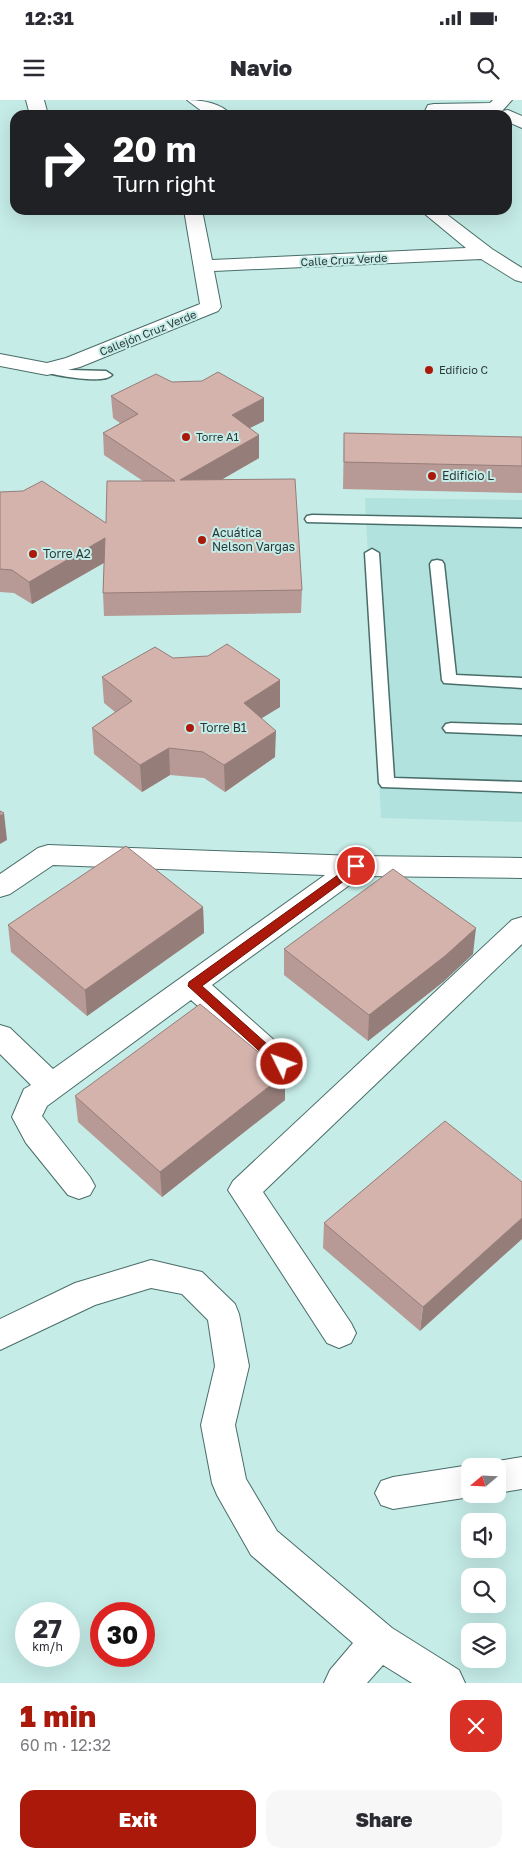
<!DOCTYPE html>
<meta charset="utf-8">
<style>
:root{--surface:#fff;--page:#f7f7f7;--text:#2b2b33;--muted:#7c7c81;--accent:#aa1909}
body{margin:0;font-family:"Golos Text",sans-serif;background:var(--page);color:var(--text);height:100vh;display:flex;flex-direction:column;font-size:19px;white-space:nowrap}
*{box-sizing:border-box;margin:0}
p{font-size:16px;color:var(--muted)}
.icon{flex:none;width:28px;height:28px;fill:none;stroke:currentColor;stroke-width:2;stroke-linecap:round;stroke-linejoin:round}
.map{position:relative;height:1583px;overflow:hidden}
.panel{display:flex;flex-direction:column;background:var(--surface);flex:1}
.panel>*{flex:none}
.hud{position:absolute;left:10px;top:10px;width:502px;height:105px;border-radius:15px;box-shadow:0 5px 20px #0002;background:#202124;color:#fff;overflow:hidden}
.needle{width:32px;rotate:251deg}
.buttons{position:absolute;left:461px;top:1358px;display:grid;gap:10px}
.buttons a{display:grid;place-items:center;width:45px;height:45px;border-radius:10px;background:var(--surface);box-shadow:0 5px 20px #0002;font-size:25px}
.speed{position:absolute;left:15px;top:1502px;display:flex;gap:10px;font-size:25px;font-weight:700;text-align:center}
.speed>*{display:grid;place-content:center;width:65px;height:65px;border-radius:50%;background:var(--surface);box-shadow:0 5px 20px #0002;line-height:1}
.speed small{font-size:12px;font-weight:400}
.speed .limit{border:8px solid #d22;background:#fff;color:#111}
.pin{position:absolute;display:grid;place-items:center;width:42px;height:42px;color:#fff;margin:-21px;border:2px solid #fff;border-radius:50%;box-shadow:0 1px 5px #0007}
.me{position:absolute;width:55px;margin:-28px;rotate:312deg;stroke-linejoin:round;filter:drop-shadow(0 0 4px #0008)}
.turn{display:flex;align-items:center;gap:18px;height:105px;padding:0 20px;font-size:22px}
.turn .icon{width:65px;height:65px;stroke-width:2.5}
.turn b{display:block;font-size:35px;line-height:42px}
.round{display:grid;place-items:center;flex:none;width:52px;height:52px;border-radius:15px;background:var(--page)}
.overview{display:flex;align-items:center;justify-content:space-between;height:85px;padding:0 20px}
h1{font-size:30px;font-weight:800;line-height:38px;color:var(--accent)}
.cta{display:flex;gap:10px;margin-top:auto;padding:10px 20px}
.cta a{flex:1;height:58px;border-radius:15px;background:var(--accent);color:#fff;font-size:20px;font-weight:800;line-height:58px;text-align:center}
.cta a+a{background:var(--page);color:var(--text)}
.status{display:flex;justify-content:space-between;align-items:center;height:35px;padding:0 25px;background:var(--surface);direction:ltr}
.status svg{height:14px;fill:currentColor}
header{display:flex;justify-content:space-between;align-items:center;height:65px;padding:0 20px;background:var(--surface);font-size:22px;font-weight:800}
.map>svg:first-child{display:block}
.built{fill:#b1e2dd}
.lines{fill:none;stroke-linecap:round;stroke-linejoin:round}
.service-casing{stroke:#496d69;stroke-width:3}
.minor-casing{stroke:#496d69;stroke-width:2}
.service{fill:#fff;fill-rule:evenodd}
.minor{fill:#fff;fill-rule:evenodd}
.wall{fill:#b79a95}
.shaded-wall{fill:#957d79}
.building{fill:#d5b3ad;stroke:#957d79}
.route{fill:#aa1909;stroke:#6e1006}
.poi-dot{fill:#aa1909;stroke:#c5ece7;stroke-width:2}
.labels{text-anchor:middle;stroke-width:4;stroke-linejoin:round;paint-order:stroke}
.far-street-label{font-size:11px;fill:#2a3938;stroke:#c5ece7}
.far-poi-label{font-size:11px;fill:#2a3938;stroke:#c5ece7;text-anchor:start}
.poi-label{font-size:12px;fill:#2a3938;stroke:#c5ece7;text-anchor:start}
</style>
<div class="status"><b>12:31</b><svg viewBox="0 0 49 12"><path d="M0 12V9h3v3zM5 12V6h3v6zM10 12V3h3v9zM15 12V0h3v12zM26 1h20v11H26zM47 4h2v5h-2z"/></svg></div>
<header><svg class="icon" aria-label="menu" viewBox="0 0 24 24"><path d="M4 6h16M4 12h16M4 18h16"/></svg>Navio<svg class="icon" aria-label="search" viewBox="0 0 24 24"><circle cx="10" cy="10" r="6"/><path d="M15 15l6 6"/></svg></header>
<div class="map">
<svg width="522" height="1583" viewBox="0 0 522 1583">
<rect width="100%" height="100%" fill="#c5ece7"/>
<path class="built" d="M365 398 522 400V722L381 718Z"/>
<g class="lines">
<defs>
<path id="service" d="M47 265 70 270 106 271 112 275C103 285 56 275 43 272L41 269 43 266Z
M312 415 522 419V427L307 422 305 419 307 416Z
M372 449 379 453 394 678 522 682V692L382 687 379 683 365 453Z
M437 460 442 461 444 464 456 575 522 578V588L444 583 442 580 430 464 432 461Z
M451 623 522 625V635L446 632 443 628 446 624Z"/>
<path id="minor" d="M26 0H44L48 15H30Z
M187 0C201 0 222 3 231 15H207Z
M493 0H512L501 12 495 13 423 15 428 5 434 4 490 3Z
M508 10 522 16V28L508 22V15H499L502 11Z
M184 110H202L212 160 466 148 420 110H441L492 149 522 168V182L515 180 481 159 214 171 221 207 218 211 80 267 47 275 0 266V254L47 263 66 258 200 204Z
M48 745 356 756 522 758V778L362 776 212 885 292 956 297 964 292 972 282 976 272 972 191 900 47 1006 42 1016 90 1077 95 1086 90 1095 79 1099 68 1095 26 1043 12 1017 24 989 31 985 0 954V925L10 928 53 969 325 775 53 765 10 794 0 797V774L38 748Z
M522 817V844L263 1092 351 1223 356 1233 351 1243 339 1248 327 1243 228 1090 233 1081 512 820Z
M151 1160 202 1172 235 1204 239 1214 249 1266 235 1325 246 1379 277 1431 392 1528 459 1570 465 1583H412L383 1565 367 1583H324L330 1570 353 1543 251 1455 217 1395 212 1383 201 1325 215 1266 208 1220 182 1194 151 1188 95 1205 0 1250V1219L75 1183Z
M522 1357V1389L498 1393V1366H486L498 1361Z
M470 1365 474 1366H470V1394H479L470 1397 393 1409 381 1405 375 1393 381 1381 393 1377Z"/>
</defs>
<use href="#service" class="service-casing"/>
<use href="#minor" class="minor-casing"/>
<use href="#service" class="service"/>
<use href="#minor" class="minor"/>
</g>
<path class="wall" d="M172 282 264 321 249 328 259 335V358L221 380 302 490 301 513 104 516 103 493 104 463 32 504 14 493 0 492V392L106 423 143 381 104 355 103 333 120 323 113 318 111 296Z
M344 333 522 337V393L343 389Z
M173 558 280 607 261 618 275 657 225 692 204 678 170 675 142 692 94 654 92 628 115 612 104 603 102 577Z
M203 807 204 833 87 916 11 852 8 825Z
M284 849 473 854 443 882 368 941 284 875Z
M75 996 285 1000 162 1097 78 1022Z
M445 1021 420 1231 323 1148 324 1123Z"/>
<path class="shaded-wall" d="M264 298V321L232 337V315Z
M259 335V358L181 403 180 380Z
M105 438 107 461 32 504 29 482Z
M280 580V607L244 629V603Z
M276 631 275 657 225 692 224 665Z
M169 648 170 675 142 692 140 665Z
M4 713 7 740 0 744V716Z
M203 807 204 833 87 916 85 890Z
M476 828 473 854 443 882 368 941 369 915Z
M285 974V1000L162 1097 160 1072Z
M522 1118V1139L420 1231 423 1207Z"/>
<path class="building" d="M218 272 264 298 232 315 259 335 180 380 295 379 302 490 103 493 105 438 29 482 12 470 0 469V392L23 391 42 381 106 423 107 381H175L103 333 138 314 111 296 156 274 172 282 202 281Z
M344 333 522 337V366L344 362Z
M227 544 280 580 244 603 276 631 224 665 203 652 169 648 140 665 92 628 132 601 102 577 155 547 173 558 208 556Z
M0 711 4 713 0 716Z
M126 746 203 807 85 890 8 825Z
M393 769 476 828 445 856 369 915 284 849Z
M200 904 285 974 160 1072 75 996Z
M445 1021 522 1082V1118L423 1207 324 1123Z"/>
<path class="route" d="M356 762 360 763 362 766 360 769 202 886 286 961 288 964 286 968H278L188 886 189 882Z"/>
<g class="poi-dot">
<circle cx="429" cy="270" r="5"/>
<circle cx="186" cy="337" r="5"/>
<circle cx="432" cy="376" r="5"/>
<circle cx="202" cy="440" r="5"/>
<circle cx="33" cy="454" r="5"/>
<circle cx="190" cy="628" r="5"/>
</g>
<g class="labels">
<g class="far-street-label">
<text transform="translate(344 160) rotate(-3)" y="4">Calle Cruz Verde</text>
<text transform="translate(148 233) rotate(-22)" y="4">Callejón Cruz Verde</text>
</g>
<g class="far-poi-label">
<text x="439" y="274">Edificio C</text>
<text x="196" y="341">Torre A1</text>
</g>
<g class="poi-label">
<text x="442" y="380">Edificio L</text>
<text x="212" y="437">Acuática<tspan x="212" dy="14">Nelson Vargas</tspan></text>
<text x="43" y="458">Torre A2</text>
<text x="200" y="632">Torre B1</text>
</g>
</g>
</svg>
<div class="buttons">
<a><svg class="needle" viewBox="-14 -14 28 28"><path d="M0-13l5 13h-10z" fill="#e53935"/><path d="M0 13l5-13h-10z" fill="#7c7c81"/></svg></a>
<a><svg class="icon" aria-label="sound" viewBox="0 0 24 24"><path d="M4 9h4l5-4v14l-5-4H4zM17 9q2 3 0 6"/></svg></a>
<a><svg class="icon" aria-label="search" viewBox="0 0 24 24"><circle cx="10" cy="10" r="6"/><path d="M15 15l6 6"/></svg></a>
<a><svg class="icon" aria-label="layers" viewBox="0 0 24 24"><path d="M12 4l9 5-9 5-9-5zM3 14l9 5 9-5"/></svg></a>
</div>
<div class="speed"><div>27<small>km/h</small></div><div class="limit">30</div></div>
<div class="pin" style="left:356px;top:766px;background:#d93025"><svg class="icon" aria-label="arrive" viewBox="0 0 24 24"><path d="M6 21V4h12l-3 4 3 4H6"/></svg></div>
<svg class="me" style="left:282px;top:964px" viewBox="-20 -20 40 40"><circle r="17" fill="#aa1909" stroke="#fff" stroke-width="3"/><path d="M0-11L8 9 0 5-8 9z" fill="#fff"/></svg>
<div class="hud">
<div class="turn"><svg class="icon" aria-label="right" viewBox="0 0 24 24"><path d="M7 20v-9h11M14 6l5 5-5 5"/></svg><div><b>20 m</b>Turn right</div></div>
</div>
</div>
<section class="panel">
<div class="overview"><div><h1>1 min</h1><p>60 m · 12:32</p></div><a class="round" style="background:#d93025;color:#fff"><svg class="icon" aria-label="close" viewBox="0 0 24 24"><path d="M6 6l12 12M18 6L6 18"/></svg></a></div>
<div class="cta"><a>Exit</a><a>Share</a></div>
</section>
